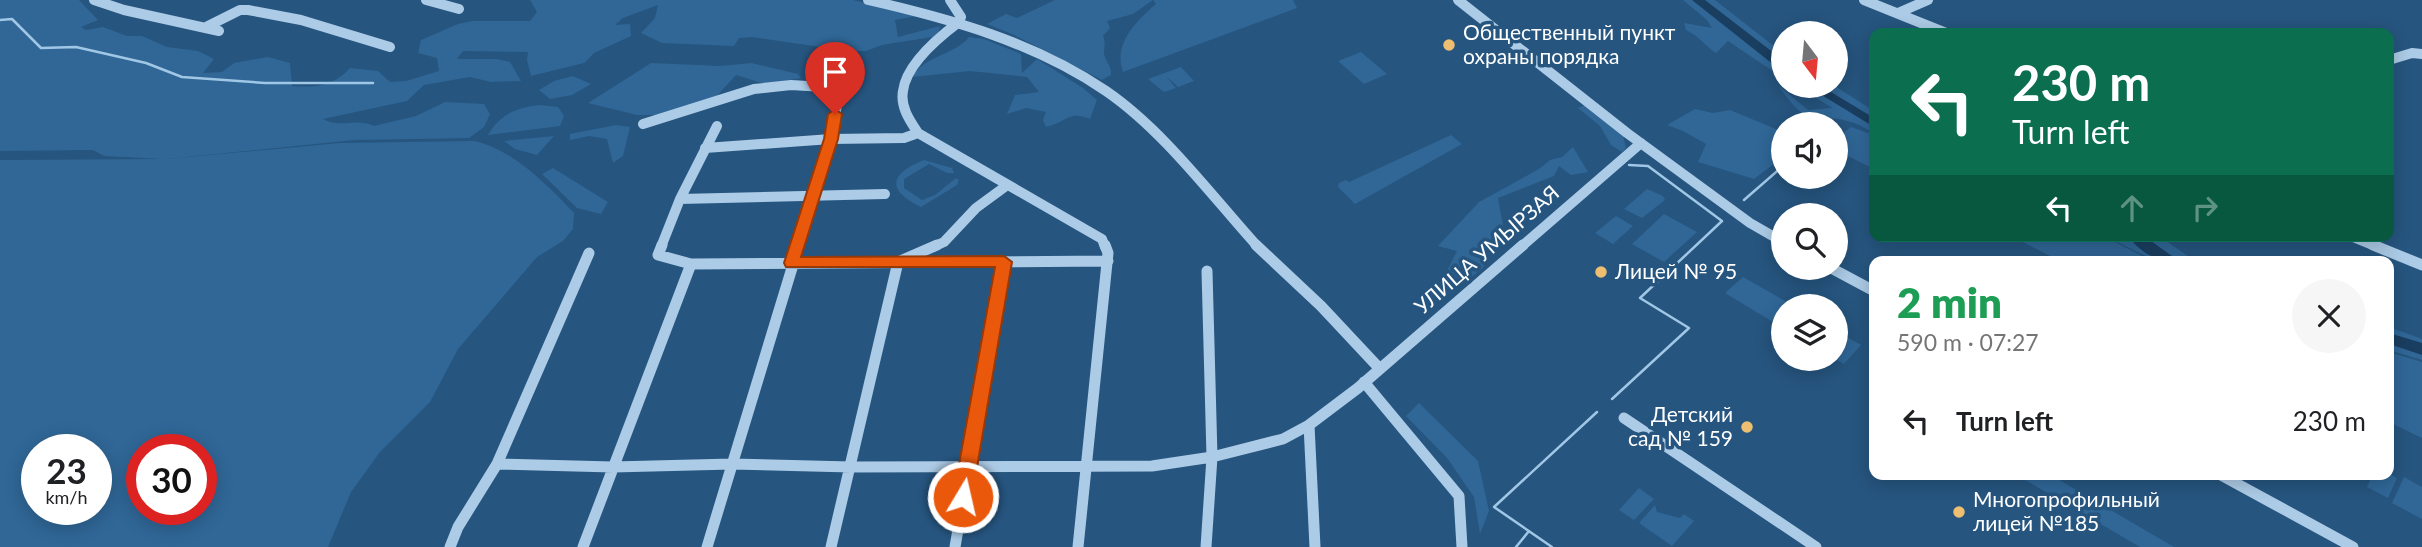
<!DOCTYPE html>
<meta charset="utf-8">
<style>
:root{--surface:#fff;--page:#f6f6f6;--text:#202124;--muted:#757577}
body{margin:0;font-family:Lato,sans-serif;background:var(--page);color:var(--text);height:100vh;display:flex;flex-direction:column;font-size:26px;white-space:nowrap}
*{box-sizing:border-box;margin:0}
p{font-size:23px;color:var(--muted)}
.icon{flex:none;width:38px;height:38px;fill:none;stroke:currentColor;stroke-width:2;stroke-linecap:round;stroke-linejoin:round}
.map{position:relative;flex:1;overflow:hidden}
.side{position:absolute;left:1869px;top:256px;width:525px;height:224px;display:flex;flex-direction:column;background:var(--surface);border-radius:14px;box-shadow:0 4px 18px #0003}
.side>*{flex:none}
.hud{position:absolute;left:1869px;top:28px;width:525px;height:214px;border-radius:14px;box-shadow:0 4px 18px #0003;background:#0b6e4f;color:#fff;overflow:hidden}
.needle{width:46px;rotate:164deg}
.controls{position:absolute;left:1771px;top:21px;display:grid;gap:14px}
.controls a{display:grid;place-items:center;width:77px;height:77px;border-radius:50%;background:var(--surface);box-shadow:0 4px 18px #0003;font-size:35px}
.speed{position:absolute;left:21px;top:434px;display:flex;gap:14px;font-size:35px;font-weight:700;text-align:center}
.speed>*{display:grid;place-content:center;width:91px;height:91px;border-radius:50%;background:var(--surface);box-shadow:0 4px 18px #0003;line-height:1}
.speed small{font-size:18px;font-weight:400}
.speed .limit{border:10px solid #d22;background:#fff;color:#111}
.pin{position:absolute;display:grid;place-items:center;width:60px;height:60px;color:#fff;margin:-72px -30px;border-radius:50% 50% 50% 0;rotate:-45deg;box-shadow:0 0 7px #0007}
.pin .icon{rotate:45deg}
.me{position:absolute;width:77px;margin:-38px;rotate:9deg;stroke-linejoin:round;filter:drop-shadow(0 0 5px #0008)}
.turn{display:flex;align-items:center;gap:24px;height:147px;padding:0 28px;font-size:32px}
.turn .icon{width:91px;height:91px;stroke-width:2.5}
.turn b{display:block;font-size:49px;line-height:60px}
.lanes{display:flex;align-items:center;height:66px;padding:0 28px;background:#0003;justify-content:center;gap:35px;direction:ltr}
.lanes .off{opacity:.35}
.round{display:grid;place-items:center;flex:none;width:74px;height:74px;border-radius:37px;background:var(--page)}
.head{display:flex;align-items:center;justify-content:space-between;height:119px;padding:0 28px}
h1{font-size:42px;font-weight:800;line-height:52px;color:#1e9e55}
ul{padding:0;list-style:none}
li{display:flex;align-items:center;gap:21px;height:91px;padding:0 28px}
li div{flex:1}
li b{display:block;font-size:26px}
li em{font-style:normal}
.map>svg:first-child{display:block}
.green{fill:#306797;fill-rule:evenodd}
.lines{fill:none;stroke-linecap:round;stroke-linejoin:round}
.stream{stroke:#a1c7e6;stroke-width:2.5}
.river{fill:#1a3e60;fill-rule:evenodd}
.minor-far1{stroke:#accbe6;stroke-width:10}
.minor{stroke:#accbe6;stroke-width:11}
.route{fill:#ea580c;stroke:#983908;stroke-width:2}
.poi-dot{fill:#efbf71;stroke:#26557f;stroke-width:2.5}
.labels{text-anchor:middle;stroke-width:7;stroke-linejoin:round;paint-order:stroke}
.poi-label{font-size:21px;fill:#fff;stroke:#26557f;text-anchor:start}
.street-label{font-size:21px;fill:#fff;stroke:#26557f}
</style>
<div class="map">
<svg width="2422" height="547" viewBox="0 0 2422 547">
<rect width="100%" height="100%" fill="#26557f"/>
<path class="green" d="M0 0H79L98 20 81 27 86 30 103 27 127 36H142L167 47 198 51 214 59 203 73 222 72 234 63 268 57 290 63 292 86C316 88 334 86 350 68L378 71 390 82 406 81 439 71 437 58 418 53 421 40 458 24 472 21H530L537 12 530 0H853L917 16 895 20 898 37 940 26 938 36 882 45 866 51H848L752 37 739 38 734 46 662 43 641 33 655 18 658 5 623 18 615 25 630 24 631 36 594 53 584 63 531 76 527 60 528 52 463 51 457 59H497L510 62 521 81 491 82 470 77 424 85 407 101 323 119C340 129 356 117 374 126L416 116 445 102 484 104 490 114 484 127 469 138 355 140 166 159 340 143 475 141C515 151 546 184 574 213L573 229 563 241 537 257 458 349 430 402 380 452 351 492 328 547H0V160L162 159 104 156 93 150 0 151ZM37 450H96V509H37ZM142 450H201V509H142Z
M1055 0H1153L1133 14 1107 21 1110 28 1103 36C1106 43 1104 46 1104 53 1105 61 1112 66 1111 75L1102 80 1012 34 987 24 1006 14 1017 18Z
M1153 0H1293L1297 8 1123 72C1113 44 1136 21 1156 4Z
M1683 0H1715L1783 53V78L1728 41 1716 53C1704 45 1699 36 1686 30L1684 23 1712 28 1707 20Z
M969 37 984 39 1021 54 1022 73 1037 59 1083 88 1097 100 1090 119C1069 110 1067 122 1046 127L1043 120 1046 112 1026 108 1007 114 1015 95 1039 92 1027 77 970 71 912 77C925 55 955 55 969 37Z
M1361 52 1387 74 1364 84 1338 61Z
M651 63 721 66 751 63 798 74 801 78 765 84 736 75 716 97 667 115H637L588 103Z
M1181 67 1194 81 1178 87 1166 76 1176 88 1164 92 1148 79Z
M573 76 591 84 572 95 550 99 539 90 554 81Z
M1779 86 1808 110 1833 108 1795 86H1835L1874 111V133C1868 130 1861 125 1854 123 1813 109 1810 133 1779 86Z
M539 105 558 107 564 116 560 126 488 135C500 114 516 108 539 105Z
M1585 105 1623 136 1626 148 1622 152 1611 145 1600 126 1578 108Z
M1695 109 1713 113 1730 110 1783 132V157L1754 179 1698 162 1706 144 1683 131 1667 125Z
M616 125 630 127 623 156 613 163 607 139 589 136 570 140V134Z
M1851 127 1874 135V169L1836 150V138Z
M1451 135 1462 144 1355 204 1338 187 1339 183 1346 180 1349 182Z
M554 136 537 155 515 149 504 141Z
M1573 147 1588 172 1571 175 1559 166 1554 176 1498 198 1506 242 1485 259 1483 268 1427 310 1457 251 1438 246 1479 202 1539 169 1550 160 1562 157Z
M924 160 952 168 954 173H947L929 164 904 179V188L922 200 935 195 956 178 959 180 957 185 921 207C886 190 889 174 924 160Z
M553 168 608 202 601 214 577 208 542 174Z
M1647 189 1663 196 1665 200 1642 218 1624 209Z
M1664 214 1697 232 1664 262 1632 244Z
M1616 216 1633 226 1613 244 1595 233Z
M2011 236H2103L2152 261H2060Z
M2105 236H2159L2195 261H2156Z
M1743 277 1794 306H1783V328L1725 293Z
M2389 327 2422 339V360L2389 350Z
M1836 331 1861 345 1844 364 1835 359Z
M2389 352 2422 362V438L2389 422Z
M1419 403 1478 461 1489 511 1480 534 1474 497 1447 458 1406 416Z
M2015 474H2049L2174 547H2140Z
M2373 474H2389L2397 478 2388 498 2367 487Z
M2404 477 2422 487V519L2392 503Z
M1639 488 1654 499 1634 520 1619 510Z
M1655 505 1657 512 1680 518 1684 514 1694 521 1672 546 1639 523Z"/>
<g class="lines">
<path class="stream" d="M0 20 12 19 41 48 76 47 146 63 182 77 265 83H373
M1744 200 1783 166
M1612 399 1689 328 1640 298 1722 221 1648 166 1629 165
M1516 547 1529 531
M1552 547 1494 507 1597 412"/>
<path class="river" d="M1692 0H1705L1783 60V70L1779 69Z
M1807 86H1821L1874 118V127Z
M2128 236H2144L2179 261C2156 261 2143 255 2128 236Z
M2389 333 2422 343V355L2389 344Z"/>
<path class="minor-far1" d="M94 0 124 10 219 31
M426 0 459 9
M868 0C951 19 1034 42 1106 91 1163 130 1211 195 1258 247
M950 0 961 17 959 22
M1458 0 1627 133 1750 223 1783 242
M1864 0 1946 33
M1898 13 1928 0
M959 22C939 37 906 65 903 91 900 107 910 121 918 133L1102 239 1105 247
M206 27 240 10H248L301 20 390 47
M2389 60 2412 53 2422 54
M643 124 754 89 791 85 840 88 831 139 798 247
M705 148 831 139 904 138 918 133
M680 199 885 194
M2351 236 2378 247
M661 247 680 199 717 126
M933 247 944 242 976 208 1006 186
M1521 247 1641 143"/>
<path class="minor" d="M662 245 658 255 691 264 1108 261
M1256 245 1321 306 1380 369
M2373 245 2422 265
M1831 268 1874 291
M1364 382 1459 496 1462 547
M1624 418 1816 547
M1309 425 1315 547
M497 464 613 467 732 464 851 467 1152 466 1212 457 1283 439 1309 425 1358 388 1523 245
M2219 474 2353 547
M450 547 458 527 497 464 589 253
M583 547 691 264
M707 547 799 245
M831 547 898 262 937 245
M955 547 1004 262
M1078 547 1108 253 1105 245
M1206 547 1212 457 1207 271"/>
</g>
<path class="route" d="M835 109 842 114 838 139 801 257 1004 256 1012 262 972 497 969 503 963 505 956 503 953 497 995 267H786L784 263 824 139 828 114Z"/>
<g class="poi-dot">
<circle cx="1449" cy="45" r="7"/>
<circle cx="1601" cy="272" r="7"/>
<circle cx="1747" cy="427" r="7"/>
<circle cx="1959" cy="512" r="7"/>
</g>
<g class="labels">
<g class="poi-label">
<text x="1463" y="40">Общественный пункт<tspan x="1463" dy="24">охраны порядка</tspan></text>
<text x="1615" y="279">Лицей № 95</text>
<text x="1733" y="422" text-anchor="end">Детский<tspan x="1733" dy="24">сад № 159</tspan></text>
<text x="1973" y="507">Многопрофильный<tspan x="1973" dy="24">лицей №185</tspan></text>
</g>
<g class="street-label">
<text transform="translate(1487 250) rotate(-41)" y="7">УЛИЦА УМЫРЗАЯ</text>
</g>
</g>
</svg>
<div class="controls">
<a><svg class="needle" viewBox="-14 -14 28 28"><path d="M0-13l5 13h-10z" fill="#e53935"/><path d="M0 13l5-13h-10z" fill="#757577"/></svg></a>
<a><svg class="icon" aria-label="sound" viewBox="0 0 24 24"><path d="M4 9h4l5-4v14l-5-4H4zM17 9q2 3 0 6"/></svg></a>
<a><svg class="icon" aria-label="search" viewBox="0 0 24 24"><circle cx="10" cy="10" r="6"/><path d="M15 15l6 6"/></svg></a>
<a><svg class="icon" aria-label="layers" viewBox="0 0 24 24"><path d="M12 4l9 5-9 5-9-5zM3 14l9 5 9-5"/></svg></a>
</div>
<div class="speed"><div>23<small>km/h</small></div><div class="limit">30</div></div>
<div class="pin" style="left:835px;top:114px;background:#d93025"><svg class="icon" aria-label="arrive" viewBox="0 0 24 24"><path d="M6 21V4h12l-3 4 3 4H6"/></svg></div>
<svg class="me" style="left:963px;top:497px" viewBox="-20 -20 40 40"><circle r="17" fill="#ea580c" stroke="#fff" stroke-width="3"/><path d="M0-11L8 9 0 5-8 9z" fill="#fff"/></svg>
<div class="hud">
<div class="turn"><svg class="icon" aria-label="left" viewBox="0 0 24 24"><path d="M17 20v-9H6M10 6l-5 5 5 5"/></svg><div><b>230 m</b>Turn left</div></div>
<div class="lanes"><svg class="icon" aria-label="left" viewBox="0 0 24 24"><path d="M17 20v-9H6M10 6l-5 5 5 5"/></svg><svg class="icon off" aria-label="ahead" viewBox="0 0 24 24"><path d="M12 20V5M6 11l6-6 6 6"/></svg><svg class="icon off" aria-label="right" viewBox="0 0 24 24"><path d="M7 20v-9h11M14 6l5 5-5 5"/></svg></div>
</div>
<section class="side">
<div class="head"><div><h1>2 min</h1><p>590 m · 07:27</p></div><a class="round"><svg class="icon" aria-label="close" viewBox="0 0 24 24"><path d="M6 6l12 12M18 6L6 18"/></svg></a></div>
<ul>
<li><svg class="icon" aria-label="left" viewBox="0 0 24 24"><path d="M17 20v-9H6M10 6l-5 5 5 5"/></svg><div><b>Turn left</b></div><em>230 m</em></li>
</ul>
</section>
</div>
